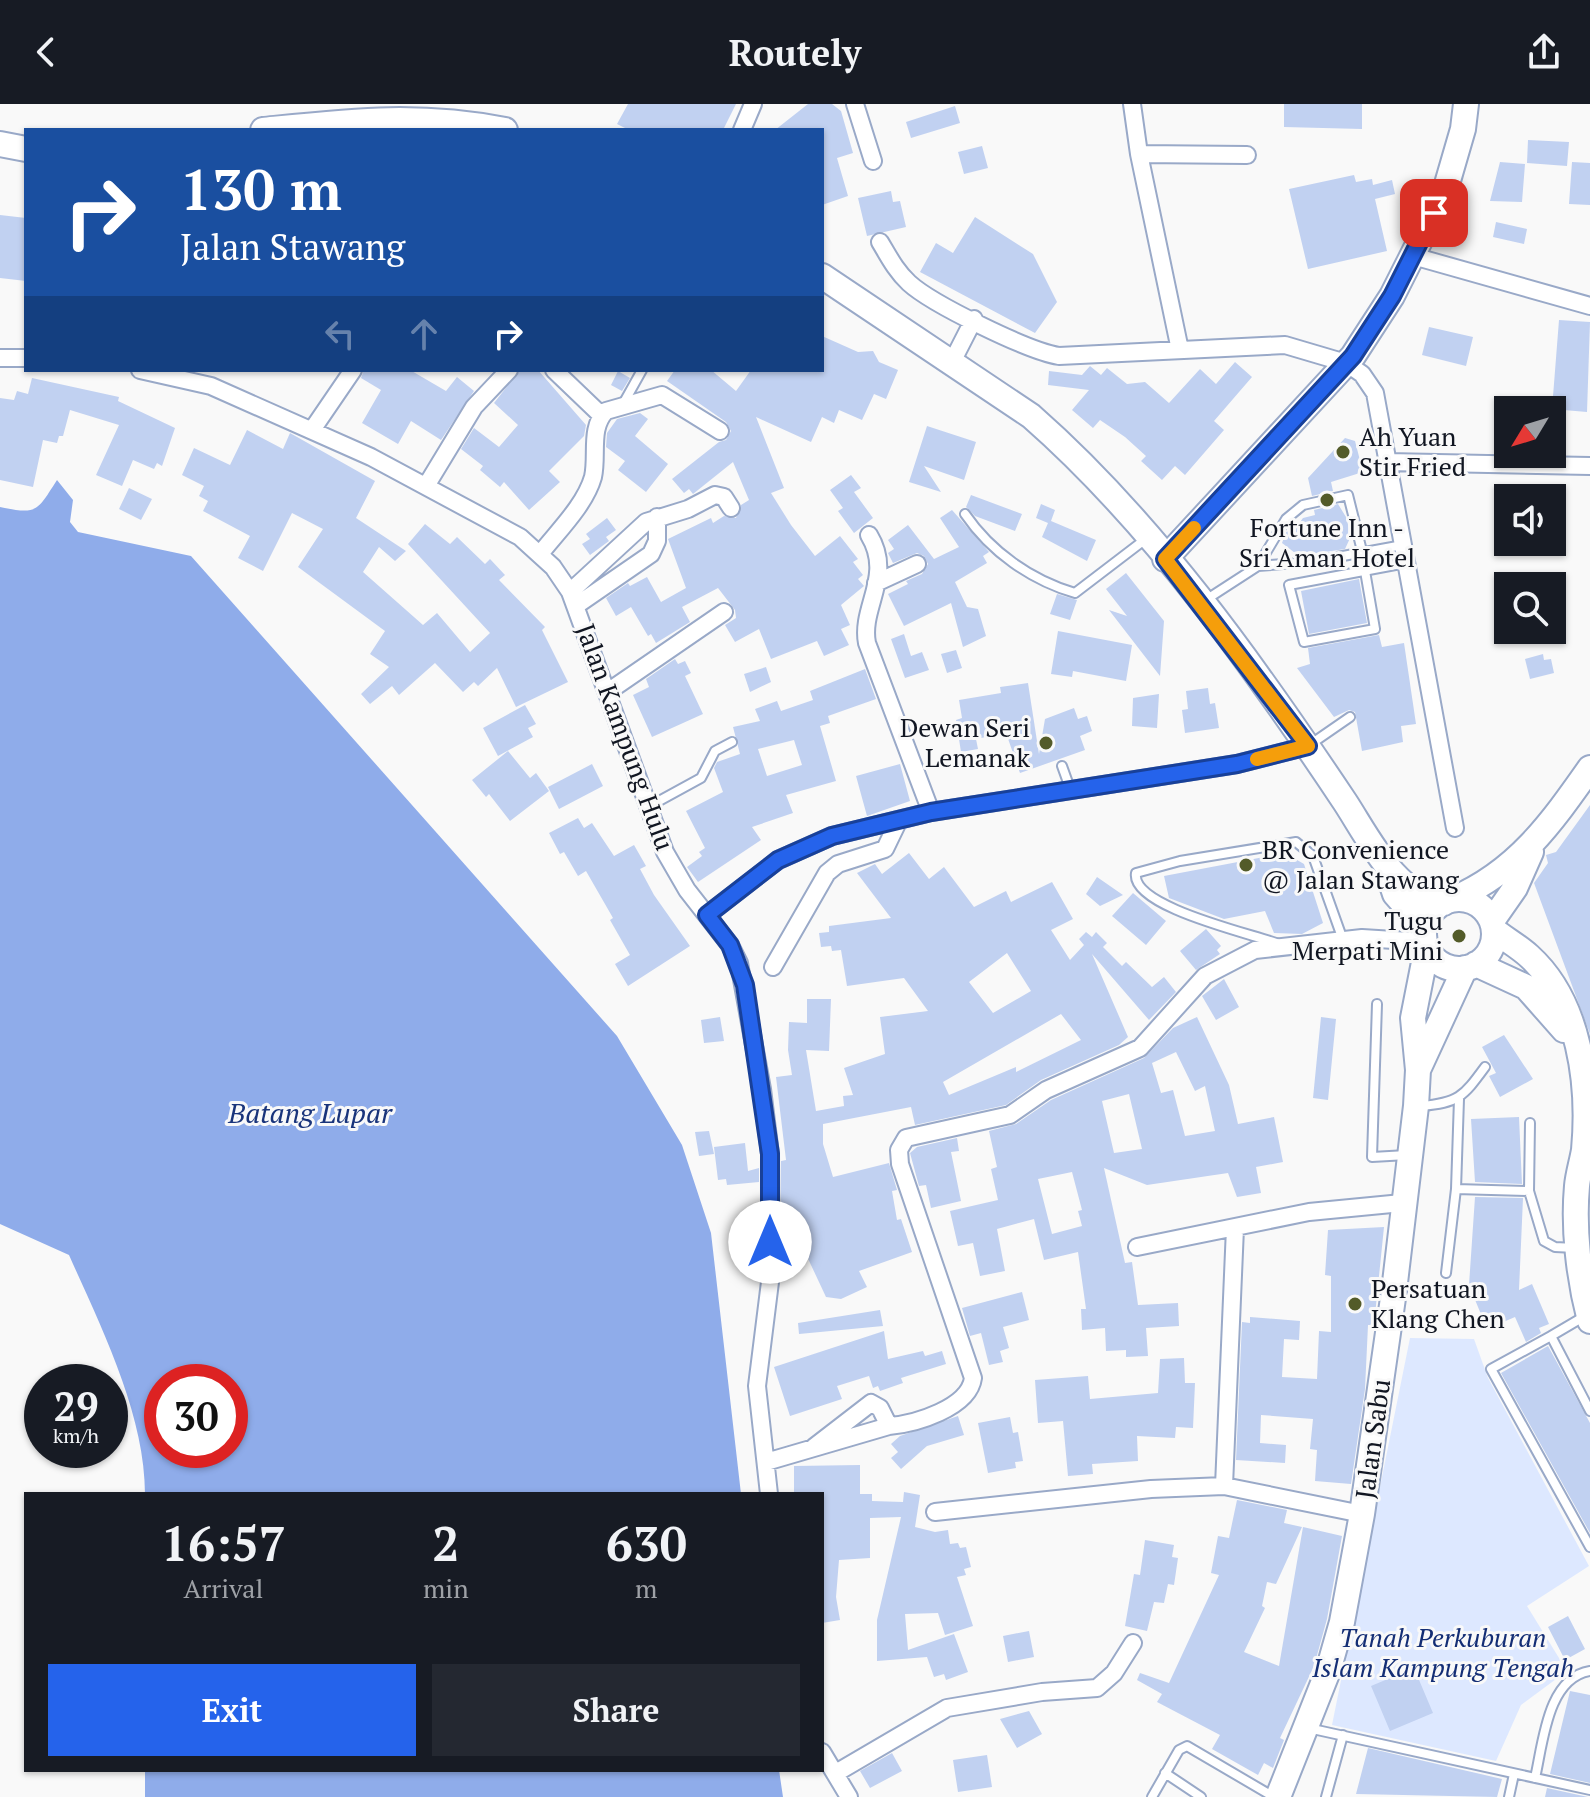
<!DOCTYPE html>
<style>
:root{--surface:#171b24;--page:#242831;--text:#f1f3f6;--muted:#9ea1a6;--accent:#2563eb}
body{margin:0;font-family:"PT Serif",serif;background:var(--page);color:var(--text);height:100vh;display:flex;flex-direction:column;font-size:30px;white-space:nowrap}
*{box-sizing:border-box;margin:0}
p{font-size:26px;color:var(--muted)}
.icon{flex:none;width:44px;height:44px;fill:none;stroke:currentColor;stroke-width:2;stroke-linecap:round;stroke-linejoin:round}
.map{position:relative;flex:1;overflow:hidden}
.details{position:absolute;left:24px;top:1388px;width:800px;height:280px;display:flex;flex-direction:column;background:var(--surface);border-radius:0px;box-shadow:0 2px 6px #0004}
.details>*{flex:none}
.banner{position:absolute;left:24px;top:24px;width:800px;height:244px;border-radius:0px;box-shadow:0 2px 6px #0004;background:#1a4fa0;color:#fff;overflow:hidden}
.needle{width:52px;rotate:232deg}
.controls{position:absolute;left:1494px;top:292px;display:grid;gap:16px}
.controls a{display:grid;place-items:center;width:72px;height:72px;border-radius:0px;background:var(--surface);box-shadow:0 2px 6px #0004;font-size:40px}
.speed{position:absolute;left:24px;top:1260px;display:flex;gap:16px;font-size:40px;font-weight:700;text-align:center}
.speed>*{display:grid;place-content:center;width:104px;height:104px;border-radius:50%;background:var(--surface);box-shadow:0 2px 6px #0004;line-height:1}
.speed small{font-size:20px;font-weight:400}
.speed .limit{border:12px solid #d22;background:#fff;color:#111}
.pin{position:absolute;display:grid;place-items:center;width:68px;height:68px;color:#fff;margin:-34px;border-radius:16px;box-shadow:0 4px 12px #0006}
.me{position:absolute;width:88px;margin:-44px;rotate:0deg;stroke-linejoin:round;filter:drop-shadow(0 0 6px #0008)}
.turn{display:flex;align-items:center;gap:28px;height:168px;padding:0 24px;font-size:36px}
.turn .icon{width:104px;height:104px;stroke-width:2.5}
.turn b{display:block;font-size:56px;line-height:68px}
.lanes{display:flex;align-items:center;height:76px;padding:0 24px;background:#0003;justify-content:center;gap:40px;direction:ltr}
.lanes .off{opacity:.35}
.eta{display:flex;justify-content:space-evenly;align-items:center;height:136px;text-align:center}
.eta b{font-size:48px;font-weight:600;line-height:56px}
.button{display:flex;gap:16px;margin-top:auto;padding:16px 24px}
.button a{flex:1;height:92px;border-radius:0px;background:var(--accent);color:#fff;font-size:32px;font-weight:600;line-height:92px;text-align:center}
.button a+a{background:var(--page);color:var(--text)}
header{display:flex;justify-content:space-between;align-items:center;height:104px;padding:0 24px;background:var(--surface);font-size:36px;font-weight:600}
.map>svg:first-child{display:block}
.green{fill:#dde8ff}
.water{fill:#8facea;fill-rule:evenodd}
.building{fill:#c1d1f1;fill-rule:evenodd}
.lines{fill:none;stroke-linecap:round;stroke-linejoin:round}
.lane-casing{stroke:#99a9c8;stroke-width:12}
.street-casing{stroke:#99a9c8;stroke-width:20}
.secondary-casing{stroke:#99a9c8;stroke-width:28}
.lane{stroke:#fff;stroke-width:8}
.street{stroke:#fff;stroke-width:16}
.secondary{stroke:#fff;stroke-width:24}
.route-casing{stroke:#184099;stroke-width:20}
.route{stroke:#2563eb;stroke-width:14}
.slow{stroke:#f59e0b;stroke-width:14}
.poi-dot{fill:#535b29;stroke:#f9f9f9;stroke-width:3}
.labels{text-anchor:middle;stroke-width:6;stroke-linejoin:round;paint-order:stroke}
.poi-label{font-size:26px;fill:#111622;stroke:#f9f9f9;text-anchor:start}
.street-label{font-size:26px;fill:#111622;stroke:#f9f9f9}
.park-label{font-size:26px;font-style:italic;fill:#142e75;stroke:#f9f9f9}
.water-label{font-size:28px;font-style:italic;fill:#19347b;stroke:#f9f9f9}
</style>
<header><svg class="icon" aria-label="back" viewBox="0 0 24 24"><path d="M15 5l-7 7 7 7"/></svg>Routely<svg class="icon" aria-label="share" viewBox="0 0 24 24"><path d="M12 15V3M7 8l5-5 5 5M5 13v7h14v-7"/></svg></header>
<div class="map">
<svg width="1590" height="1693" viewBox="0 0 1590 1693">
<rect width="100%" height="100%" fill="#f9f9f9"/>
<path class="green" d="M1410 1234 1474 1235 1488 1274 1589 1462 1527 1502 1567 1567 1521 1601 1496 1657 1332 1621Z"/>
<path class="water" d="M57 376 73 396 70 418 78 428 191 452 617 932 682 1041 711 1129 741 1390H145C145 1310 101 1223 69 1151L0 1120V403C38 411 37 407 57 376ZM162 1278H230V1346H162Z
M145 1666H779L783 1693H145Z"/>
<path class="building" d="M628 0H736L723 26H629L617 20Z
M808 0H832L841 7 853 49 837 54 848 92 822 101V26H775Z
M1284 0H1362V25L1284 23Z
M955 2 960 19 911 34 906 18Z
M1528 36 1569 38 1567 62 1527 59Z
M982 42 988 64 964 70 958 48Z
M1500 58 1525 60 1522 98 1490 97Z
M1572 58 1590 59V101L1569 100Z
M1354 71 1356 78 1372 75 1373 81 1392 76 1395 90 1375 95 1387 147 1308 165 1289 85Z
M891 87 893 98 900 97 906 123 867 132 858 94Z
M0 111 26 114V177L0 174Z
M975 113 1033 150 1057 198 1035 229 920 168 936 139 953 149Z
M1496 118 1527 125 1524 140 1493 133Z
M1559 216 1590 218 1587 308 1552 305Z
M1429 223 1473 233 1466 262 1422 251Z
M822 232 858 248 873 247 879 258 898 266 886 295 874 290 862 316 839 306 834 319 822 313 811 338 756 313 784 384 771 389 791 421 815 452 840 432 858 455 853 458 863 471 858 475 864 482 841 501 850 521 841 525 849 541 824 552 817 537 771 555 759 525 735 538 725 521 736 514 735 506 718 484 682 503 690 518 656 539 651 530 648 532 631 503 616 512 606 494 628 479 630 482 647 473 661 498 686 484 668 435 711 414 713 419 724 412 736 414 741 401 749 396 733 358 693 390 689 385 684 389 672 375 719 338 726 336 731 327 726 318 667 277 675 266H711L736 287 751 266H822Z
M1235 258 1252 273 1214 317 1224 326 1185 371 1175 362 1162 376 1141 357 1146 352 1125 333 1100 316 1093 324 1072 306 1089 286 1048 281 1049 267 1082 271 1090 262 1101 271 1107 264 1127 280 1145 278 1169 299 1200 265 1216 280Z
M364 266H410L446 287 457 273 474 287 441 336 411 317 398 340 362 319 381 286 361 274Z
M520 266H538L586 321 584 332 549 367 560 378 529 406 504 378 500 383 480 366 483 362 461 345 474 324 499 343 518 321 494 299Z
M618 267 630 274 622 287 611 281Z
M32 274 119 293 118 297 175 324 162 362 157 359 154 365 133 356 122 382 96 371 119 321 70 306 63 332H59L57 339 43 336 33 383 0 376V294L14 296 17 287 28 290Z
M640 309 648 315 635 332 668 360 646 388 618 366 625 357 606 343 607 329 617 315Z
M927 322 976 338 964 376 924 362 941 388 909 378Z
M247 326 283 345 290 329 375 377 356 414 406 447 395 457 379 443 363 468 423 521 437 509 470 548 490 529 408 440 425 420 450 440 457 433 485 460 490 455 505 471 499 476 545 523 542 526 568 578 516 603 497 564 478 582 474 578 463 588 435 559 399 591 392 582 370 600 361 590 389 563 370 550 385 527 298 463 323 425 292 409 263 467 238 454 250 432 203 407 208 397 199 392 204 382 182 371 194 344 230 361Z
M1345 334 1355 337 1363 368 1331 378 1333 387 1312 392 1308 374Z
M851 371 861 384 854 388 873 414 854 429 838 407 843 404 830 386Z
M129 384 152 395 141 416 119 405Z
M971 391 1022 410 1015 427 975 412 966 403Z
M1041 400 1055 406 1051 417 1096 436 1087 457 1042 433 1048 419 1036 414Z
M1338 400 1346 413 1351 432 1345 445 1299 452 1282 439 1286 428 1294 426 1303 414 1315 411 1314 406Z
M952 406 989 448 983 452 987 459 955 478 967 503 978 505 986 532 963 543 951 499 904 522 888 490 908 480 906 477 922 470 928 460 924 452 917 449 893 459 888 449 894 445 888 436 908 421 934 455 959 443 940 414Z
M607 414 616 426 606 433 609 437 590 451 582 440 590 435 586 430Z
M1126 469 1164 517 1160 572 1109 506 1127 512 1106 485Z
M1359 475 1367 519 1309 530 1301 487Z
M1057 490 1077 496 1070 516 1050 510Z
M1058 527 1132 541 1126 577 1073 567 1072 573 1051 570Z
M904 530 911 552 922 548 929 566 905 574 891 535Z
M1379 531 1382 543 1404 539 1416 620 1401 622 1403 638 1362 647 1355 608 1349 606 1334 613 1297 564 1310 560 1308 544Z
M956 546 962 564 947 569 941 550Z
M1543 550 1544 556 1551 555 1554 569 1530 575 1525 555Z
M675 555 678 560 685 557 691 569 685 572 703 610 652 633 633 591 649 583 646 575Z
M766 563 771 578 750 588 744 570Z
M865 565 876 595 828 612 830 619 820 622 836 677 786 691 793 709 752 723 761 736 698 778 687 763 702 752 699 748 705 744 686 707 723 688 714 664 717 658 740 650 733 623 760 617 755 605 777 597 781 607 813 596 810 587ZM794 636 802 661 767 672 758 645Z
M1028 579 1039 650 1045 615 1074 604 1078 615 1087 612 1092 627 1080 632 1085 646 1020 669 1006 629 976 635 978 645 961 648 956 616 962 614 959 596 1001 589 1000 583Z
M1208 584 1210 600 1215 599 1219 624 1185 629 1182 606 1188 605 1186 587Z
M1159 590 1157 624 1132 622 1133 594Z
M525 601 536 620 528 624 533 633 498 652 483 624Z
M508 647 530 674 536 669 549 687 510 717 489 690 486 693 472 676Z
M592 660 603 682 559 705 548 683Z
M900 660 910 697 867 712 856 672Z
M1590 701V930L1534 779 1548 759 1546 751 1556 748Z
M578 714 584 724 592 719 614 752 634 741 646 762 640 765 654 791 690 842 628 882 615 860 630 851 610 816 613 814 586 767 578 772 564 748 560 750 549 729Z
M909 749 929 775 944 763 974 803 1006 787 1011 798 1052 778 1073 815 1051 826 1070 856 1084 841 1079 835 1086 828 1092 833 1096 828 1107 839 1103 843 1122 862 1126 858 1152 883 1164 873 1176 888 1149 916 1092 850 1128 933 1119 941 1041 976 1006 1001 915 1021 911 1003 823 1020V1040L833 1073 889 1059 897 1086 892 1087 897 1116 901 1115 912 1148 859 1167 867 1183 841 1195 826 1193 781 1097V1057L786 1056 776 973 792 971 788 946 789 918 807 919V895H831L829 947 806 946 816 1007 844 1002 843 992 853 991 844 964 885 950 880 913 928 907 904 874 847 882 841 846 832 847 831 842 821 843 819 829 829 828V822L891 814 857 769 875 760 882 770ZM1007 849 1031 887 993 909 969 878ZM1061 910 1081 936 1016 968V963L949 991 943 978Z
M1285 749 1304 760 1323 819 1302 830 1274 829 1265 807 1224 815 1169 794 1164 772Z
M1097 773 1123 791 1100 802 1086 790Z
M1133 789 1166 817 1146 841 1112 812Z
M1206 825 1221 842 1217 846 1220 850 1196 866 1180 847Z
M1224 875 1239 903 1216 916 1202 892Z
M720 913 724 937 704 939 701 916Z
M1197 913 1229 981 1238 1020 1274 1013 1283 1058 1256 1063 1261 1089 1237 1093 1228 1069 1147 1081 1104 1064 1125 1159 1132 1158 1138 1201 1178 1199 1179 1222 1146 1224 1148 1252 1126 1253V1246L1106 1247 1105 1224 1082 1226 1081 1205H1086L1078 1148 1044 1156 1034 1115 997 1125 1005 1167 980 1172 973 1139 958 1142 950 1107 998 1096 991 1065 997 1063 989 1027 1016 1020 1051 996 1144 954 1173 924ZM1176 948 1195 987 1205 982 1215 1027 1185 1032 1173 986 1161 989 1152 959ZM1129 990 1142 1045 1114 1049 1102 997ZM1072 1068 1082 1106 1078 1107 1082 1122 1052 1130 1038 1075Z
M1321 913 1336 915 1328 996 1313 994Z
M1504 931 1533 975 1500 993 1489 972 1496 969 1482 943Z
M1519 1013 1522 1080 1475 1078 1471 1015Z
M709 1027 714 1050 699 1052 695 1028Z
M957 1034 959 1047 951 1048 961 1097 931 1104 926 1081 919 1082 910 1049 917 1043Z
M745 1039 748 1067 759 1064V1078L727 1081 726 1075 718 1076 714 1043Z
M1475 1093 1523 1094 1519 1186 1532 1180 1549 1220 1539 1224 1541 1229 1526 1238 1515 1213 1487 1225 1469 1181Z
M1384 1123 1374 1221H1368L1365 1285 1351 1380 1315 1377 1317 1346 1310 1345 1313 1315 1261 1311 1260 1339 1286 1341 1285 1359 1236 1356 1242 1218 1250 1219V1213L1300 1217 1299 1236 1284 1235 1282 1273 1317 1275 1319 1227 1331 1228V1172L1325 1171 1328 1126Z
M1022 1188 1029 1216 1003 1223 1009 1244 1000 1247 1003 1258 989 1261 981 1229 970 1232 962 1204Z
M880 1206 883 1222 799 1230 798 1219Z
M884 1227 888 1255 923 1247 925 1252 942 1247 946 1260 901 1274 903 1279 880 1287 878 1282 873 1284 869 1272 837 1282 842 1295 790 1312 774 1263Z
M1548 1242 1590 1319V1429L1501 1269Z
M1184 1254 1185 1279H1195L1193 1324 1176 1323 1175 1334 1137 1332 1138 1357 1092 1360 1093 1370 1068 1372 1063 1317 1038 1319 1035 1276 1088 1272 1090 1295 1158 1289 1160 1255Z
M958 1312 964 1331 927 1342 901 1365 891 1354 898 1348 891 1340 900 1332Z
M1010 1313 1013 1329 1018 1328 1023 1357 1015 1358 1016 1364 988 1369 978 1319Z
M860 1361V1390H872V1397L903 1398 904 1388 920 1391 915 1423 935 1428 948 1426 950 1440 958 1439 960 1444 966 1443 971 1463 964 1465 966 1471 957 1473 973 1522 945 1531 938 1509 905 1510 908 1546 954 1530 968 1568 946 1576 944 1570 934 1573 927 1553 877 1557V1516L901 1413 870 1414V1454L839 1456 836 1493 840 1516 822 1519V1390H794V1362Z
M1237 1396 1287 1406 1284 1419 1302 1423 1276 1480 1267 1478 1262 1502 1265 1504 1244 1548 1279 1562 1303 1423 1342 1432 1327 1515 1314 1562 1280 1634 1284 1636 1273 1664 1264 1659 1258 1671 1212 1645 1220 1631 1157 1598 1162 1590 1137 1576 1140 1569 1169 1579 1219 1471 1211 1469 1218 1432 1229 1434Z
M1145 1436 1174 1441 1172 1453 1178 1454 1174 1481 1168 1480 1164 1499 1154 1498 1147 1527 1125 1522 1134 1470 1140 1471Z
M1568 1512 1585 1545 1565 1556 1548 1523Z
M1029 1527 1034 1553 1008 1558 1003 1532Z
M1414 1564 1433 1609 1390 1627 1371 1582Z
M1570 1587 1590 1591V1679L1550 1670Z
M1029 1607 1042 1630 1017 1644 1000 1615Z
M1368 1644 1502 1675 1497 1693 1356 1690Z
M892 1649 902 1667 870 1684 860 1667Z
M987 1651 992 1683 958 1688 953 1656Z
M1547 1684 1588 1693H1590H1545Z"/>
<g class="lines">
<defs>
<path id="lane" d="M623 300 642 266
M965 410C991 448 1031 476 1075 489L1147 434
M1258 462 1310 458 1403 441
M1365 467 1375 525 1304 538 1289 481 1406 459
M1204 497 1258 462 1286 415 1303 401 1348 391 1362 447
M1308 642 1350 613
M1062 662 1071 687
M648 703 701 674 715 647 732 638
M1279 840C1253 830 1130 803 1136 769L1180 757 1296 738 1313 752 1343 836
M1377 900 1372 1053 1407 1051
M1421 1002C1458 999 1463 993 1485 963
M1456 1085 1529 1087 1544 1137 1555 1143 1575 1144
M1529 1087 1530 1019
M1446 1169 1456 1085 1459 995
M1551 1232 1585 1212
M1590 1307 1551 1232 1491 1265 1590 1443
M1308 1624 1590 1686
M1165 1669 1201 1693
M1535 1674C1543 1640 1547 1574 1590 1567
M1152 1693 1179 1646 1187 1642 1274 1693
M1326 1693 1343 1631
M1509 1693 1514 1670"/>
<path id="street" d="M855 0 873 57
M1132 0 1139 50 1180 246
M742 26 753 0
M1139 50 1247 51
M880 138C889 153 896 167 909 179 932 200 1028 247 1059 252L1285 241 1346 259 1362 270 1375 289 1455 724
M1413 152 1590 202
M0 254H26
M952 258 974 215
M140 266 211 282 371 353 520 433 553 463 570 488 665 748 687 786 730 841 739 859 762 985 770 1050 771 1170 757 1282 769 1390
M554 266 601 311
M312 326 353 266
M1387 358 1590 362
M426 382 474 303 509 266
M869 431C894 472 860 503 867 539L931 708
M540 450C558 427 585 401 593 373 598 351 589 324 606 307L662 291 720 327
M876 479 917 460
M570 488 646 418 688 405 715 391 724 393 731 404
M577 501 651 450 657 437V413
M609 587 724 508
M707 811 778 756 832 732 931 708 1237 660 1308 642
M773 863 827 769 838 760 885 745 899 716
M1137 1143 1309 1108 1402 1099
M889 1322C915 1320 969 1304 973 1274L900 1060 899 1046 906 1034 1010 1011 1046 986 1140 944 1205 872 1255 846 1362 834 1426 838
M766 1358 889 1322 880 1304 871 1299 814 1343
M1224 1382 1235 1124
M935 1408 1151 1385 1224 1382 1362 1410
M822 1648 849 1693
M836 1669 947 1604 1042 1588 1097 1584 1114 1569 1133 1539"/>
<path id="secondary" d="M263 26C351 17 417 9 505 26
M0 40 26 45
M822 172 1031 312C1153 419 1255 563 1345 698 1368 733 1396 793 1444 799
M1165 455 1353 252 1392 192 1445 87 1463 25 1466 0
M1389 772 1395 790 1425 824
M1453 795C1517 768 1552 718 1590 664
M1424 830a35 35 0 1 1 70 0a35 35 0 1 1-70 0Z
M1492 817 1515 784 1531 748
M1494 826C1505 835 1518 842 1529 852 1580 898 1590 981 1584 1046 1582 1058 1578 1070 1577 1082 1573 1125 1579 1175 1590 1217
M1476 860 1526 883 1564 926
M1418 966 1465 864
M1278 1693 1328 1567 1342 1518 1362 1410 1394 1187 1416 1002 1418 966 1413 914 1427 843"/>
</defs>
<use href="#lane" class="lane-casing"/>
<use href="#street" class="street-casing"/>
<use href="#secondary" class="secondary-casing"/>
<use href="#lane" class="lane"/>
<use href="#street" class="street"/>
<use href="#secondary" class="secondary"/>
</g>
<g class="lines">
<defs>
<path id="route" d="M770 1138V1050L745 881 730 841 707 811 778 756 832 732 931 708 1237 660 1308 642 1165 455 1353 252 1392 192 1434 109"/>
</defs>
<use href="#route" class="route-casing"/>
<use href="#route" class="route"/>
<path class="slow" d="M1194 424 1165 455 1308 642 1257 655"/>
</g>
<g class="poi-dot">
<circle cx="1343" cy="348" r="8"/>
<circle cx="1327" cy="396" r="8"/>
<circle cx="1046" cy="639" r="8"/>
<circle cx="1246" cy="761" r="8"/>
<circle cx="1459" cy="832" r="8"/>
<circle cx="1355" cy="1200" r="8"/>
</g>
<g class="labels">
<g class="poi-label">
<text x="1359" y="342">Ah Yuan<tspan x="1359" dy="30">Stir Fried</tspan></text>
<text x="1327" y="433" text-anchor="middle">Fortune Inn -<tspan x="1327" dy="30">Sri Aman Hotel</tspan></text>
<text x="1030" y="633" text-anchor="end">Dewan Seri<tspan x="1030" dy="30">Lemanak</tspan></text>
<text x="1262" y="755">BR Convenience<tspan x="1262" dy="30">@ Jalan Stawang</tspan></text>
<text x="1443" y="826" text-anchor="end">Tugu<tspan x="1443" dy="30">Merpati Mini</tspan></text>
<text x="1371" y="1194">Persatuan<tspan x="1371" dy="30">Klang Chen</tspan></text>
</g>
<g class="street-label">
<text transform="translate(625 633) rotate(70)" y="9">Jalan Kampung Hulu</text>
<text transform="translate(1373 1335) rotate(-82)" y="9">Jalan Sabu</text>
</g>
<g class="park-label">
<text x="1443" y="1543">Tanah Perkuburan<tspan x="1443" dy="30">Islam Kampung Tengah</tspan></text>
</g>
<g class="water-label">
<text x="310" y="1019">Batang Lupar</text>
</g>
</g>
</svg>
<div class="controls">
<a><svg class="needle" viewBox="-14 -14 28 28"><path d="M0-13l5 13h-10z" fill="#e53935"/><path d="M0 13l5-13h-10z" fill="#9ea1a6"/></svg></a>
<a><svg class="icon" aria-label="sound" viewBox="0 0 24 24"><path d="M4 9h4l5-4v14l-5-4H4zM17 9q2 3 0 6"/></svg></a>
<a><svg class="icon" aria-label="search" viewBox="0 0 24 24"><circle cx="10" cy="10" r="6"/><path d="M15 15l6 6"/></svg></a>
</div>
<div class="speed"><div>29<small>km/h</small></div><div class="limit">30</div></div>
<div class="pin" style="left:1434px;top:109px;background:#d93025"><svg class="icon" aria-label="arrive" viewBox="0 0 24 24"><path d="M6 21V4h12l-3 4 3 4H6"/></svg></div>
<svg class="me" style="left:770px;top:1138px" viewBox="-20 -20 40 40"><circle r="19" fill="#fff"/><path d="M0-13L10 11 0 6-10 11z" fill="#2563eb"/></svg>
<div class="banner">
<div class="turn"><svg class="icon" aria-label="right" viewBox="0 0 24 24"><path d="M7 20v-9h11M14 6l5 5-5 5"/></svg><div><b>130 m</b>Jalan Stawang</div></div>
<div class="lanes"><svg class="icon off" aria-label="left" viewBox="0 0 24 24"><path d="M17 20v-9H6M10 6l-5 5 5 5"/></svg><svg class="icon off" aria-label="ahead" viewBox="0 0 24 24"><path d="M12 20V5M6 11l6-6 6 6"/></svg><svg class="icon" aria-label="right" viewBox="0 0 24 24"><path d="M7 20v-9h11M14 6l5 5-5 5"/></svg></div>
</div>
<section class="details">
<div class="eta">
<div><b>16:57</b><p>Arrival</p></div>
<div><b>2</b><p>min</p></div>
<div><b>630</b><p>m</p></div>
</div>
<div class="button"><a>Exit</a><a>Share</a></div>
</section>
</div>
